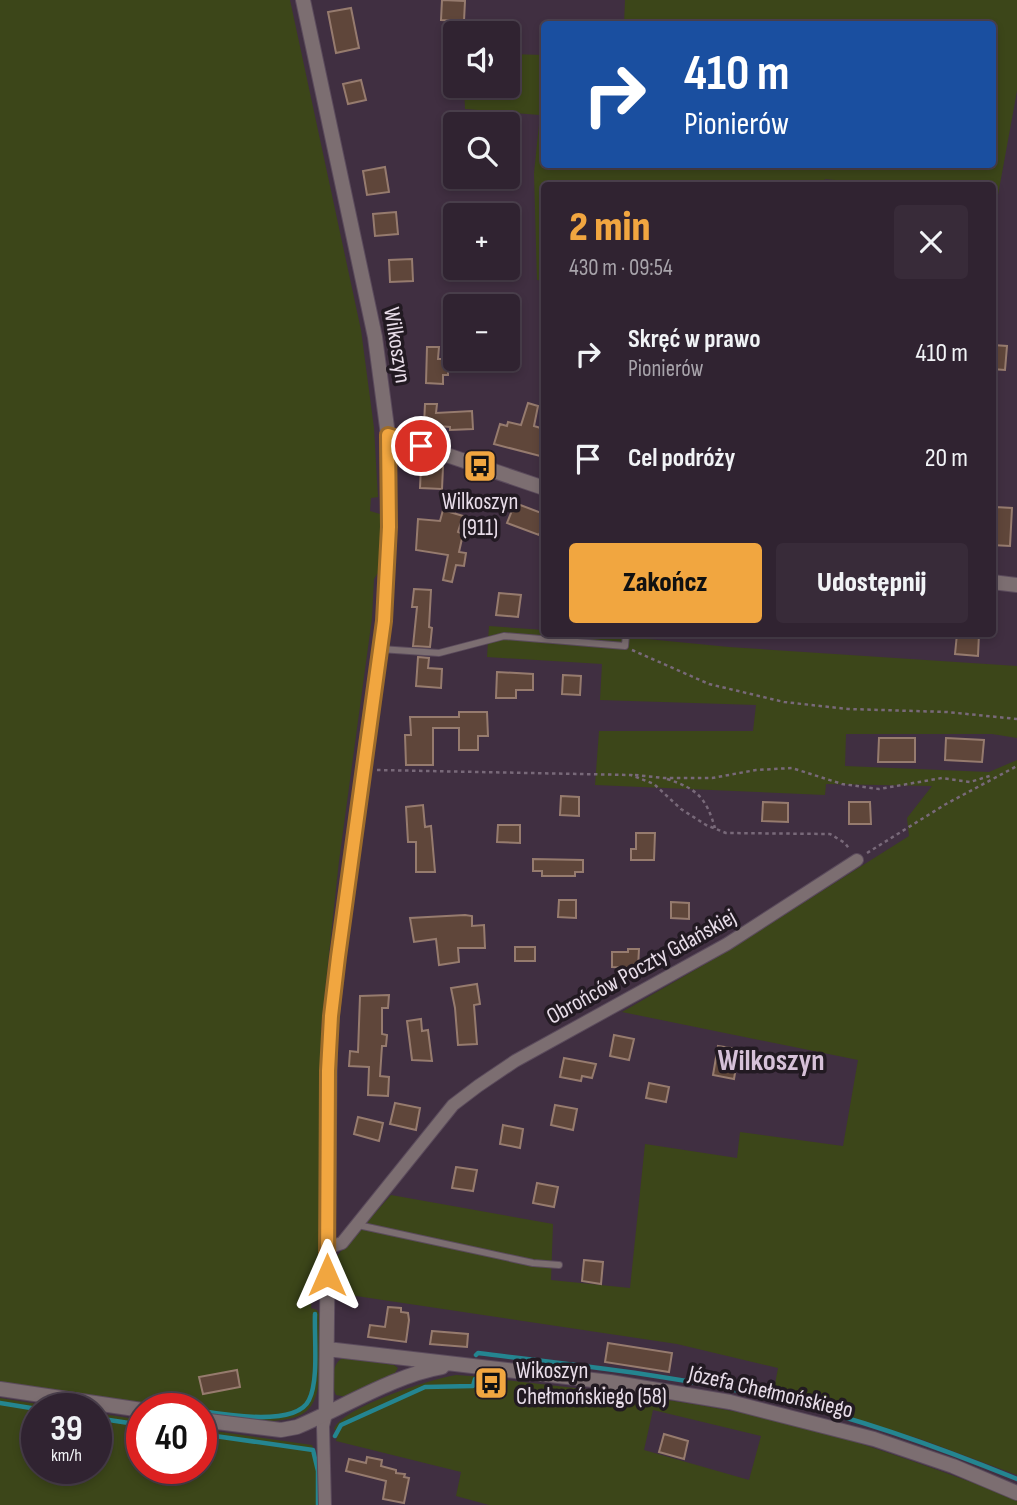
<!DOCTYPE html>
<html lang="pl">
<meta charset="utf-8">
<style>
:root{--surface:#302331;--page:#382b39;--text:#f1f3f6;--muted:#a8a4ab;--line:#4b404d;--accent:#f1a640}
body{margin:0;font-family:"Sofia Sans Condensed",sans-serif;background:var(--page);color:var(--text);height:100vh;display:flex;flex-direction:column;font-size:26px;white-space:nowrap}
*{box-sizing:border-box;margin:0}
p{font-size:23px;color:var(--muted)}
.icon{flex:none;width:38px;height:38px;fill:none;stroke:currentColor;stroke-width:2;stroke-linecap:round;stroke-linejoin:round}
.map{position:relative;flex:1;overflow:hidden}
.panel{position:absolute;left:541px;top:182px;width:455px;height:455px;display:flex;flex-direction:column;background:var(--surface);border-radius:7px;box-shadow:0 4px 10px #0003,0 0 0 2px var(--line)}
.panel>*{flex:none}
.banner{position:absolute;left:541px;top:21px;width:455px;height:147px;border-radius:7px;box-shadow:0 4px 10px #0003,0 0 0 2px var(--line);background:#1a4fa0;color:#fff;overflow:hidden}
.tools{position:absolute;left:443px;top:21px;display:grid;gap:14px}
.tools a{display:grid;place-items:center;width:77px;height:77px;border-radius:7px;background:var(--surface);box-shadow:0 4px 10px #0003,0 0 0 2px var(--line);font-size:35px}
.speed{position:absolute;left:21px;top:1393px;display:flex;gap:14px;font-size:35px;font-weight:700;text-align:center}
.speed>*{display:grid;place-content:center;width:91px;height:91px;border-radius:50%;background:var(--surface);box-shadow:0 4px 10px #0003,0 0 0 2px var(--line);line-height:1}
.speed small{font-size:18px;font-weight:400}
.speed .limit{border:10px solid #d22;background:#fff;color:#111}
.pin{position:absolute;display:grid;place-items:center;width:60px;height:60px;color:#fff;margin:-30px;border:4px solid #fff;border-radius:50%;box-shadow:0 2px 7px #0007}
.me{position:absolute;width:77px;margin:-38px;rotate:0deg;stroke-linejoin:round;filter:drop-shadow(0 0 5px #0008)}
.turn{display:flex;align-items:center;gap:24px;height:147px;padding:0 28px;font-size:32px}
.turn .icon{width:91px;height:91px;stroke-width:2.5}
.turn b{display:block;font-size:49px;line-height:60px}
.round{display:grid;place-items:center;flex:none;width:74px;height:74px;border-radius:7px;background:var(--page)}
.headline{display:flex;align-items:center;justify-content:space-between;height:119px;padding:0 28px}
h1{font-size:42px;font-weight:800;line-height:52px;color:var(--accent)}
.primary-button{display:flex;gap:14px;margin-top:auto;padding:14px 28px}
.primary-button a{flex:1;height:80px;border-radius:7px;background:var(--accent);color:#111;font-size:28px;font-weight:800;line-height:80px;text-align:center}
.primary-button a+a{background:var(--page);color:var(--text)}
ul{padding:0;list-style:none}
li{display:flex;align-items:center;gap:21px;height:105px;padding:0 28px}
li div{flex:1}
li b{display:block;font-size:26px}
li em{font-style:normal}
.map>svg:first-child{display:block}
.green{fill:#3c4619;fill-rule:evenodd}
.lines{fill:none;stroke-linecap:round;stroke-linejoin:round}
.stream{stroke:#248590;stroke-width:4.5}
.building{fill:#5f463a;stroke:#967b6e;stroke-width:2}
.service-casing{stroke:#5b4b5c;stroke-width:8}
.minor-casing{stroke:#5b4b5c;stroke-width:14}
.tertiary-casing{stroke:#5b4b5c;stroke-width:16}
.path{stroke:#786979;stroke-width:2.5;stroke-dasharray:3.5 3.5;stroke-linecap:butt}
.service{stroke:#7c6e71;stroke-width:6}
.minor{stroke:#7c6e71;stroke-width:12}
.tertiary{stroke:#7c6e71;stroke-width:14}
.route-casing{stroke:#9d6c2a;stroke-width:18}
.route{stroke:#f1a640;stroke-width:12}
.labels{text-anchor:middle;stroke-width:7;stroke-linejoin:round;paint-order:stroke}
.street-label{font-size:23px;fill:#e8dde9;stroke:#221a22}
.poi-label{font-size:23px;fill:#e8dde9;stroke:#221a22}
.district-label{font-size:30px;font-weight:bold;fill:#d6c1d8;stroke:#221a22}
</style>
<div class="map">
<svg width="1017" height="1505" viewBox="0 0 1017 1505">
<rect width="100%" height="100%" fill="#402f41"/>
<path class="green" d="M0 0H290L361 330 374 428 378 497 371 498 370 511 380 514 382 567 374 579 372 618 339 861 321 1028 320 1289 312 1298 311 1308 317 1310 320 1315C320 1338 325 1386 311 1406 295 1431 227 1418 201 1415V1409H163L0 1382Z
M625 0H1017V91L998 195H992V186H892L825 179 823 186H544V281L537 280 534 173 540 115 465 109 464 86H508V54L544 55V164H992V24H624Z
M489 626 544 630V634H596L729 647 1017 666V738L992 734H846L845 766 989 772 1017 760V1475L920 1439 773 1395 778 1368 677 1344 336 1293 335 1258 391 1195 553 1224 551 1280 630 1288 645 1144 737 1158 740 1132 843 1146 858 1060 622 1012 721 955 909 836 907 818 932 786 826 784 825 795 595 785 599 731H753L756 705 600 700 602 664 487 657Z
M343 1358 394 1365 398 1368 393 1376 347 1397 336 1395C331 1385 331 1363 343 1358Z
M456 1375 486 1377 485 1386 496 1388 498 1379C590 1390 682 1399 772 1419 851 1437 926 1466 1001 1493L1017 1500V1505H489L456 1496 461 1472 336 1441 338 1432 334 1429C343 1407 431 1379 456 1375ZM653 1410 761 1436 749 1480 644 1450Z
M0 1398 68 1409H37V1468H96V1413L142 1420V1468H201V1429L312 1445 318 1459 319 1505H0Z"/>
<g class="lines">
<path class="stream" d="M476 1355 478 1353C580 1366 684 1376 784 1401 864 1420 941 1448 1017 1479
M0 1403 37 1409
M201 1411C225 1415 296 1427 309 1400 319 1380 314 1337 315 1314
M96 1418 142 1425
M201 1434 313 1450 318 1471V1505
M335 1436 341 1425 425 1387 473 1386 475 1379"/>
</g>
<path class="building" d="M442 0 465 1 464 21 441 20Z
M351 8 359 48 336 53 328 12Z
M361 80 366 100 348 104 343 84Z
M385 167 389 192 367 195 363 171Z
M396 212 398 234 375 236 373 214Z
M412 259 413 281 390 282 389 260Z
M993 345 1007 346 1005 370 992 369Z
M427 347H439L438 359H448V375H443V384L426 383Z
M528 403 538 406 534 426 544 429V457L494 444 500 424 507 426 508 422 521 425Z
M425 404H437L436 413 472 411 473 429 450 430V427L424 425Z
M421 466 443 467 442 489 420 488Z
M515 503 544 514V522L539 535 507 523Z
M995 507 1012 508 1010 546 992 545Z
M443 510 463 516 458 532 463 534 459 552 466 553 464 566 456 565 452 582 443 580 448 555 416 550 418 519 440 521Z
M414 589 431 590 429 627 432 628 430 647 413 646 417 607H412Z
M499 593 521 595 518 617 496 615Z
M957 634H979L978 656 955 654Z
M418 657 429 658 428 668 442 669 441 688 416 686Z
M497 672 533 674V690H516V698H496Z
M563 675 581 676 580 695 562 694Z
M459 712H487L488 736H478V750H459V728H433V765H406L405 735H411L410 717H459Z
M879 738H915V762H878Z
M946 738 984 740 982 762 945 760Z
M561 796 579 797V816L560 815Z
M763 802 788 803V822L762 821Z
M849 802H870L871 824H849Z
M423 805 425 827 431 826 435 872H416V842H408L406 807Z
M498 825H520V843L497 842Z
M636 833H655L654 860H631V849H636Z
M533 859 583 860V872H575V876H542V871H533Z
M559 900H576V918L558 917Z
M671 902 689 903V919L671 918Z
M465 915 472 916V926L484 925 485 948H458L459 962 439 965 436 939 414 942 410 918Z
M515 947H535V961H515Z
M628 949H639L638 968 612 967V952H628Z
M477 984 480 1004 474 1005 477 1044 458 1045 455 1008 451 988Z
M389 995 388 1008H382V1034L387 1035 386 1046H382L380 1076 389 1077 388 1096 368 1095 369 1067 349 1066 350 1051 358 1052 360 996Z
M421 1019 422 1031 428 1030 432 1061 412 1060 407 1021Z
M614 1035 634 1039 629 1060 610 1056Z
M718 1046 739 1049 734 1079 713 1075Z
M564 1058 596 1064 592 1078 582 1076 581 1081 560 1077Z
M649 1083 669 1087 666 1102 646 1098Z
M395 1103 420 1108 416 1130 390 1124Z
M555 1105 577 1109 573 1130 551 1125Z
M358 1117 383 1123 379 1141 354 1134Z
M503 1125 523 1129 520 1148 500 1144Z
M456 1167 477 1170 473 1191 452 1188Z
M537 1183 558 1187 554 1207 533 1203Z
M584 1260 603 1262 601 1284 582 1281Z
M388 1307 401 1308V1312L408 1313 409 1320 406 1342 368 1337 370 1325 385 1327Z
M432 1331 468 1334 467 1347 430 1344Z
M608 1343 672 1353 669 1372 605 1362Z
M237 1370 240 1387 203 1394 199 1377Z
M664 1434 688 1441 684 1459 659 1452Z
M367 1457 382 1460 381 1466 396 1470V1473L405 1474 404 1477 409 1478 404 1503 383 1499 386 1481 346 1471 349 1459 366 1463Z"/>
<g class="lines">
<defs>
<path id="service" d="M380 649 439 653 504 636 625 646 626 634
M358 1225 533 1263 559 1265"/>
<path id="minor" d="M327 1248 342 1243 453 1105 478 1086 515 1061 727 944 857 860
M325 1505 323 1426 326 1414"/>
<path id="tertiary" d="M303 0 375 337 388 435 389 476V527L384 621 338 956 330 1034 326 1414
M388 435 544 488
M992 582 1017 585
M327 1349 610 1382 730 1402 874 1439 953 1466 1017 1493
M0 1389 142 1410
M201 1420 281 1430 297 1427C342 1408 395 1375 442 1367"/>
</defs>
<use href="#service" class="service-casing"/>
<use href="#minor" class="minor-casing"/>
<use href="#tertiary" class="tertiary-casing"/>
<path class="path" d="M632 650 709 684 784 702 848 709 947 712 1017 719
M377 770 631 775 654 784 681 809 706 825 726 833 830 834 845 843 850 850
M635 775 664 778H712L756 770 792 768 842 784 879 789 942 778 970 782 993 775
M667 779C698 789 706 798 715 828
M867 853 946 804 1017 766"/>
<use href="#service" class="service"/>
<use href="#minor" class="minor"/>
<use href="#tertiary" class="tertiary"/>
</g>
<g class="lines">
<defs>
<path id="route" d="M327 1275 328 1071 331 1016 338 957 384 621 389 527 388 435 421 446"/>
</defs>
<use href="#route" class="route-casing"/>
<use href="#route" class="route"/>
</g>
<defs>
<symbol id="bus-square" viewBox="-11 -11 22 22"><rect x="-9" y="-9" width="18" height="18" rx="4" fill="#f1a640" stroke="#221a22"/><path d="M-5-6H5V4H4V6H2V4H-2V6H-4V4H-5ZM-3.5-4V0h7V-4ZM-3.5 1.2v1.5H-2V1.2ZM2 1.2v1.5H3.5V1.2Z" fill="#111"/></symbol>
</defs>
<g fill-rule="evenodd">
<use href="#bus-square" x="461" y="447" width="38" height="38"/>
<use href="#bus-square" x="472" y="1364" width="38" height="38"/>
</g>
<g class="labels">
<g class="street-label">
<text transform="translate(398 345) rotate(81)" y="8">Wilkoszyn</text>
<text transform="translate(641 966) rotate(-29)" y="8">Obrońców Poczty Gdańskiej</text>
<text transform="translate(771 1391) rotate(13)" y="8">Józefa Chełmońskiego</text>
</g>
<g class="poi-label">
<text x="480" y="509">Wilkoszyn<tspan x="480" dy="26">(911)</tspan></text>
<text x="516" y="1378" text-anchor="start">Wikoszyn<tspan x="516" dy="26">Chełmońskiego (58)</tspan></text>
</g>
<g class="district-label">
<text x="771" y="1070">Wilkoszyn</text>
</g>
</g>
</svg>
<div class="tools">
<a><svg class="icon" aria-label="sound" viewBox="0 0 24 24"><path d="M4 9h4l5-4v14l-5-4H4zM17 9q2 3 0 6"/></svg></a>
<a><svg class="icon" aria-label="search" viewBox="0 0 24 24"><circle cx="10" cy="10" r="6"/><path d="M15 15l6 6"/></svg></a>
<a>+</a>
<a>−</a>
</div>
<div class="speed"><div>39<small>km/h</small></div><div class="limit">40</div></div>
<div class="pin" style="left:421px;top:446px;background:#d93025"><svg class="icon" aria-label="arrive" viewBox="0 0 24 24"><path d="M6 21V4h12l-3 4 3 4H6"/></svg></div>
<svg class="me" style="left:327px;top:1275px" viewBox="-20 -20 40 40"><path d="M0-17L14 15 0 8-14 15z" fill="#f1a640" stroke="#fff" stroke-width="4"/></svg>
<div class="banner">
<div class="turn"><svg class="icon" aria-label="right" viewBox="0 0 24 24"><path d="M7 20v-9h11M14 6l5 5-5 5"/></svg><div><b>410 m</b>Pionierów</div></div>
</div>
<section class="panel">
<div class="headline"><div><h1>2 min</h1><p>430 m · 09:54</p></div><a class="round"><svg class="icon" aria-label="close" viewBox="0 0 24 24"><path d="M6 6l12 12M18 6L6 18"/></svg></a></div>
<ul>
<li><svg class="icon" aria-label="right" viewBox="0 0 24 24"><path d="M7 20v-9h11M14 6l5 5-5 5"/></svg><div><b>Skręć w prawo</b><p>Pionierów</p></div><em>410 m</em></li>
<li><svg class="icon" aria-label="arrive" viewBox="0 0 24 24"><path d="M6 21V4h12l-3 4 3 4H6"/></svg><div><b>Cel podróży</b></div><em>20 m</em></li>
</ul>
<div class="primary-button"><a>Zakończ</a><a>Udostępnij</a></div>
</section>
</div>
